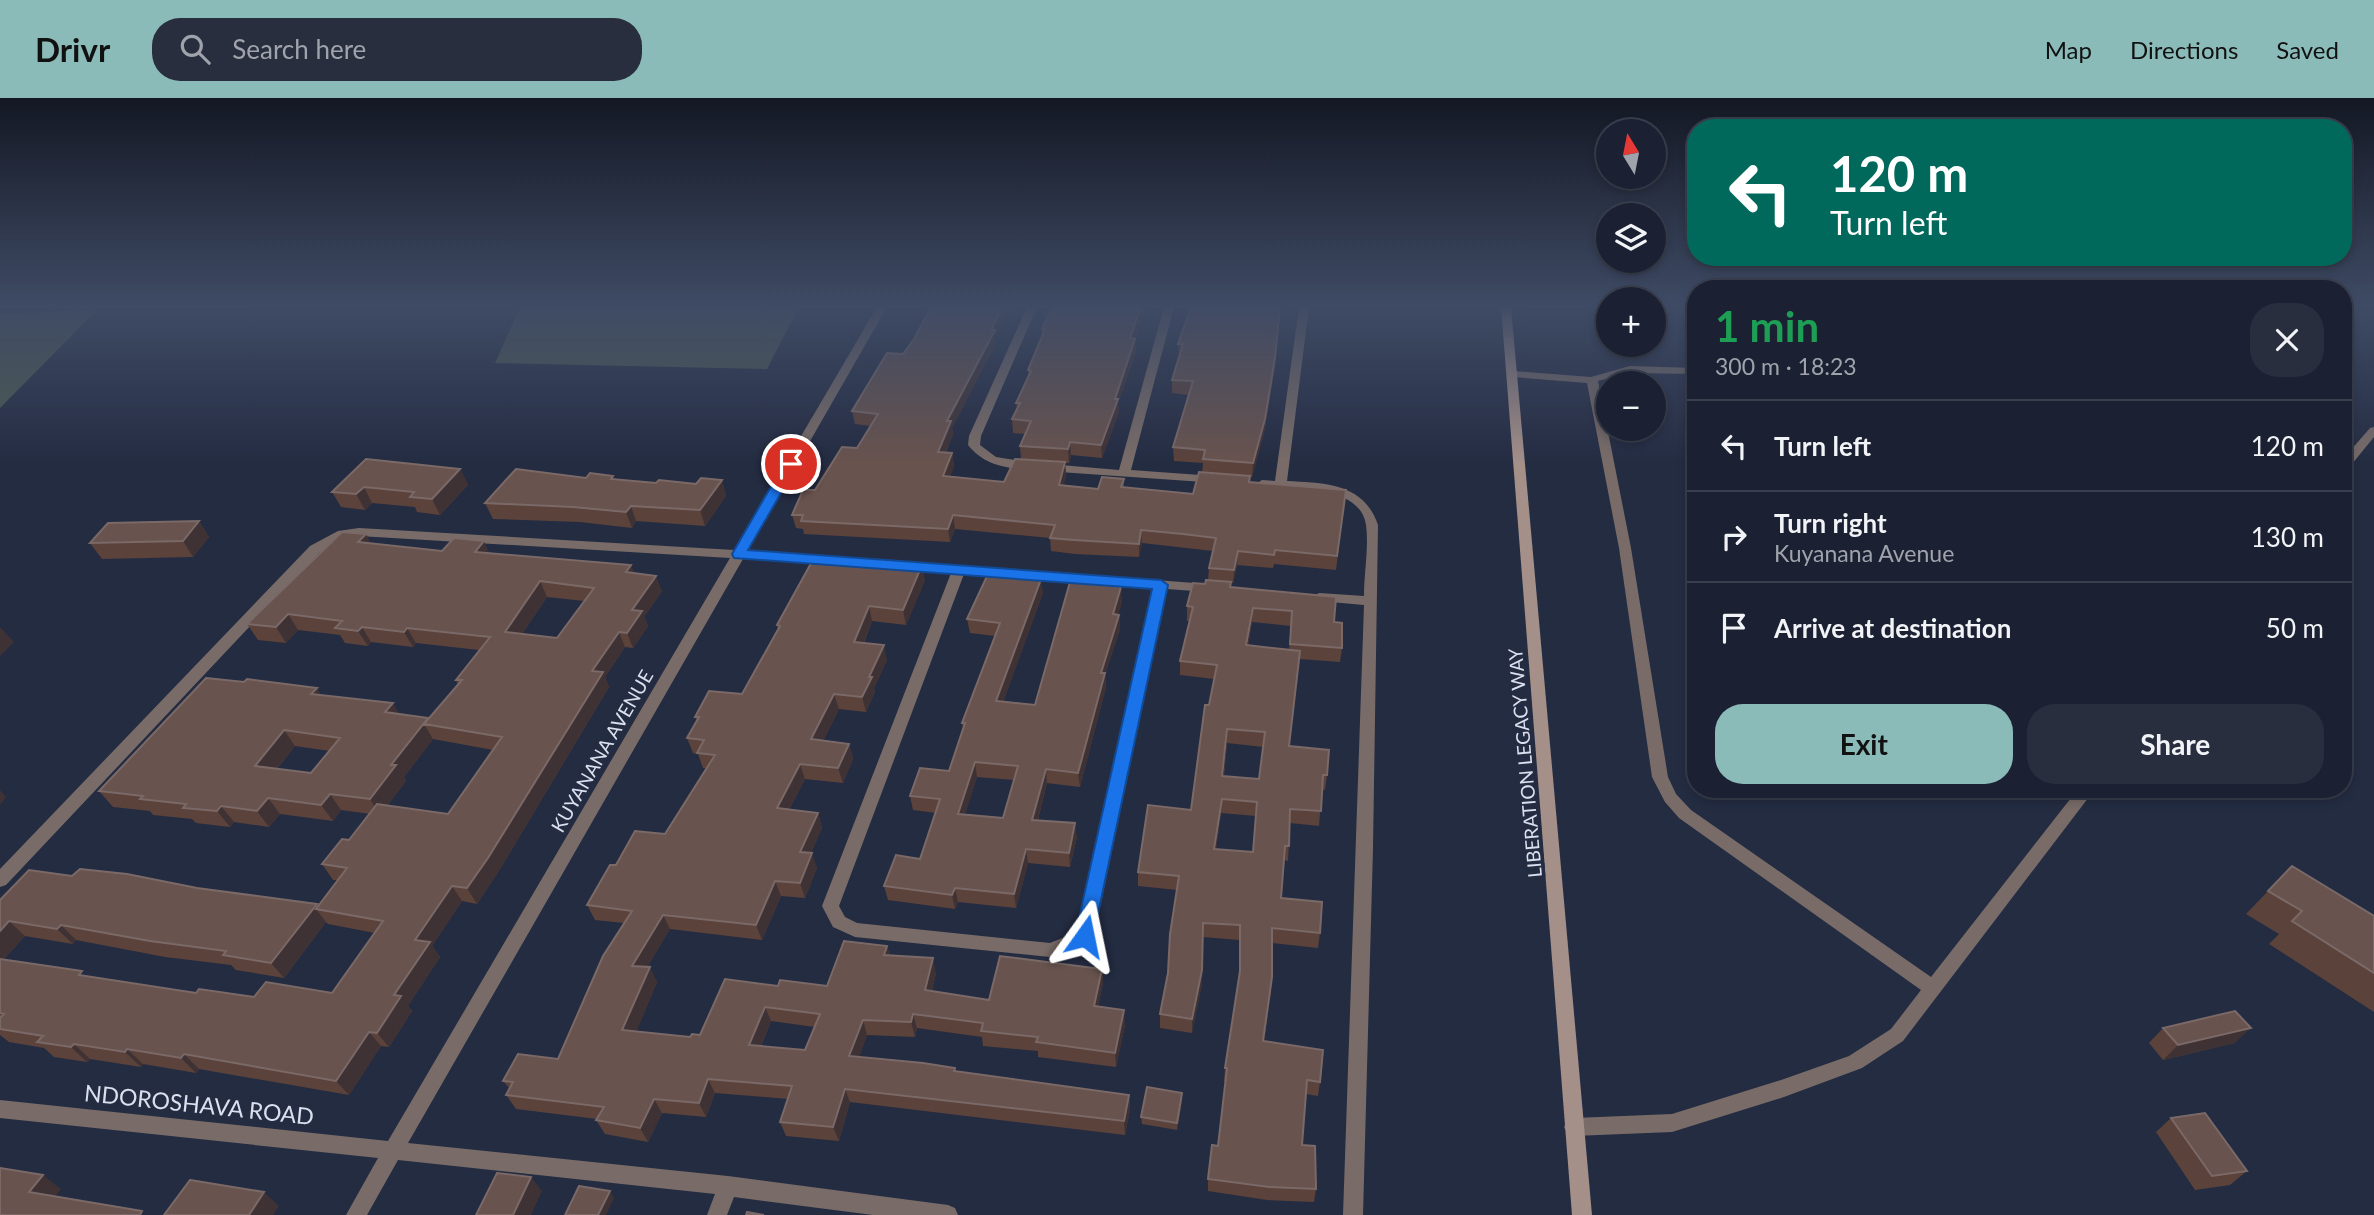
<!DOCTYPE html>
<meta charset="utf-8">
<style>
:root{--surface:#1b2132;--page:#282e3e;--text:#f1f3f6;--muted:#a0a3ac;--line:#393e4d;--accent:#8bbbb9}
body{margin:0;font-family:Lato,sans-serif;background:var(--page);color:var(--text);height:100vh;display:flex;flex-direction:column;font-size:26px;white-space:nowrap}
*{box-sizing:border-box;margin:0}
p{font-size:23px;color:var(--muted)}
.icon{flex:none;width:38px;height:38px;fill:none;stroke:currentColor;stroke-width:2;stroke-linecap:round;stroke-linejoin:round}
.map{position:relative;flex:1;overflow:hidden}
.drawer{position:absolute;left:1687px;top:182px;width:665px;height:518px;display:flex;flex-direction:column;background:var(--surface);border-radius:28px;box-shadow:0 4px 10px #0003,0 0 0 2px var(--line)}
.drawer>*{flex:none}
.guide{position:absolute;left:1687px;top:21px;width:665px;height:147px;border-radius:28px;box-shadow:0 4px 10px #0003,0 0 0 2px var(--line);background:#00695c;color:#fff;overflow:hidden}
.needle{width:46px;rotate:350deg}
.fabs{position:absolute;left:1596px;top:21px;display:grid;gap:14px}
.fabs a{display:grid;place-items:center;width:70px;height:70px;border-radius:50%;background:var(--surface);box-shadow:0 4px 10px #0003,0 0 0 2px var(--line);font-size:35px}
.pin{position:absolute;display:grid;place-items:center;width:60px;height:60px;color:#fff;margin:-30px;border:4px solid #fff;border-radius:50%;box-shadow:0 2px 7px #0007}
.me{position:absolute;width:77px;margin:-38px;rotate:12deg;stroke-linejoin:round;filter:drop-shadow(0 0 5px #0008)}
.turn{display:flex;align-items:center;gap:24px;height:147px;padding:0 28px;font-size:32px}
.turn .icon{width:91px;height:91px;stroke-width:2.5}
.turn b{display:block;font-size:49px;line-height:60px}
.round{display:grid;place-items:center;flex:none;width:74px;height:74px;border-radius:28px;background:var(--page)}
.overview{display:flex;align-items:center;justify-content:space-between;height:119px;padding:0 28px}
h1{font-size:42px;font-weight:700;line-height:52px;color:#1e9e55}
.primary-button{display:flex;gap:14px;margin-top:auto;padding:14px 28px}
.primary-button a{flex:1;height:80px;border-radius:28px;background:var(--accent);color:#111;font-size:28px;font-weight:700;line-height:80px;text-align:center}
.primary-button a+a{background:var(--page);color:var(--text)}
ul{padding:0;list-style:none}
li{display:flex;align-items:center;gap:21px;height:91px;padding:0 28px;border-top:2px solid var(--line)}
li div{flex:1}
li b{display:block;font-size:26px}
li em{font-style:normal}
header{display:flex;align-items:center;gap:42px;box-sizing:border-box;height:98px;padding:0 35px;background:var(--accent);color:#111}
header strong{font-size:33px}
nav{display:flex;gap:38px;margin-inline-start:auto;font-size:24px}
.search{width:490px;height:63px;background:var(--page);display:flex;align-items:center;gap:18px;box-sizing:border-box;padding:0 24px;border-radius:28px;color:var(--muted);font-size:26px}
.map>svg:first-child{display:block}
.green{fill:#4d5a4e}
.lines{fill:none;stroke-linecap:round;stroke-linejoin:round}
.minor{fill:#796c68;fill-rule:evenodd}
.secondary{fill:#a48f89;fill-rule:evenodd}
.wall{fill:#5b423b;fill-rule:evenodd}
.shaded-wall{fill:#3f3235}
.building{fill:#68534e;stroke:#7a6967;stroke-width:2;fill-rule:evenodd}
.route{fill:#1a73e8;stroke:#114b97;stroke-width:2}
.labels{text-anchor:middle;stroke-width:7;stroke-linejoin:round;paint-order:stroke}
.street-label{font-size:19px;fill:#dbe0ef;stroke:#242c42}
.near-street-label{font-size:23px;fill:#dbe0ef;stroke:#242c42}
</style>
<header>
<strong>Drivr</strong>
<div class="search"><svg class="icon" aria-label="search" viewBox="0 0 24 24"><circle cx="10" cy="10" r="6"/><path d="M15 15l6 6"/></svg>Search here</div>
<nav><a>Map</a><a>Directions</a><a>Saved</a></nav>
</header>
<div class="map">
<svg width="2374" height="1117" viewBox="0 0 2374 1117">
<rect width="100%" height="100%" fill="#242c42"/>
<path class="green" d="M520 209H799L767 271 495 265Z
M97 212 0 310V216Z"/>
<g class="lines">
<path class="minor" d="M877 209H887L747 453 831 458 837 462 831 466 743 461 408 1045 728 1078 948 1107 955 1110 958 1117H873L734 1099 727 1117H707L715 1096 398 1062 367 1117H346L378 1060 0 1020V1002L388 1043 730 460 359 438 345 440 320 454 6 787 0 789V771L310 448 338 433 359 430 734 452Z
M1027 209H1037L981 338 980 347 996 359 1033 365V371L1029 372C1005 370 984 367 968 347L969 338Z
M1164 209H1174L1131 372 1214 378 1218 379 1220 382 1218 385 1045 373 1043 370 1049 366 1119 372Z
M1299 209H1309L1287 383C1325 385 1364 385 1378 427L1373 750 1363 1117H1343L1364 507 1319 503 1312 499 1319 495 1364 498C1364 475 1369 449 1366 427 1360 386 1293 391 1262 390L1256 386 1262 382 1275 383Z
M1630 268 1696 270V276L1630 275 1598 283 1631 450 1668 679 1676 696 1691 712 1931 879 2078 691H2095L1903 943 1862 970 1784 999 1672 1034 1574 1038 1567 1035 1564 1029 1567 1023 1574 1020 1672 1016 1784 981 1849 958 1891 931 1921 892 1679 720 1665 704 1652 679 1619 450 1587 285 1513 279 1508 276 1513 273 1591 279Z
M2374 329V339L2347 372 2343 373V361L2370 330Z
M904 463 1208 486 1215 490 1208 494 1167 491 1094 838C1086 852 1064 855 1050 859L855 839 833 829 822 808 951 475 899 470 898 467 899 464ZM964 476 1154 490 1077 834 1050 845 857 825 845 819 839 808Z"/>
<path class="secondary" d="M1501 209H1511L1592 1117H1572Z"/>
</g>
<path class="wall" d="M931 209H1011L995 239 996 245 952 330 953 336 946 354 952 355 954 368 950 378 1004 384 1021 361 1020 348 1025 336 1013 335 1012 321 1017 311 1016 305 1028 279V272L1042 237V231L1146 209 1135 241 1136 254 1118 305 1119 314 1102 360 1071 357 1069 365H1065L1066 378 1063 387 1098 391 1124 381V389L1193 396 1202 375 1203 365 1174 363 1173 349 1189 297 1172 295V282L1179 259 1178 246 1191 209H1281L1274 274 1264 335 1252 379H1250V384L1346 392 1336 472 1274 466 1273 470 1237 467 1233 485H1231V489L1334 524 1342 550 1340 564 1299 561 1289 648 1327 677 1325 692 1322 691 1319 728 1290 725 1288 763 1284 762 1281 800 1320 835 1318 850 1272 845 1271 893 1264 943 1320 984 1318 998 1306 996 1302 1047 1316 1091 1314 1104 1267 1102 1208 1093V1081L1218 1048 1226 983H1224L1225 970 1239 878V842L1203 839 1202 886 1192 935 1160 930V916L1168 875 1177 792 1138 788V774L1191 712 1209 607 1214 581 1180 577V563L1190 523H1187V508L1208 482 1209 470 1213 453 1142 445 1139 459 1075 456 1051 453 1050 440 955 431 950 444 804 436 803 431 796 430 792 417 815 392 857 350 871 328 855 326 852 313 903 256 914 241ZM1252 524 1291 528 1289 552 1248 548ZM1227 645 1263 649 1259 681 1224 678ZM1221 715 1256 718 1253 754 1216 751Z
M460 371 468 387 440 417 417 414 415 409 372 405 365 412 341 409 332 394Z
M613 378 614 381 656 385 696 386 722 382 726 398 705 428 636 423 632 430 580 424 493 421 485 405 586 380Z
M199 423 209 439 193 459 102 461 90 445Z
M371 445 442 453 490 455 635 475 662 493 644 519 648 528 633 550 625 549 605 579 609 589 497 776 477 806 462 803 432 848 440 859 408 908 412 913 389 949 381 948 349 997 199 971 196 975 143 966 141 969 90 961 87 964 54 959 44 950 9 944 0 937V802L72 778 197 790 318 808 338 782H333L322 766 349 742 370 716 341 712 333 723 280 716 269 729 234 724 230 729 196 725 192 721 153 717 150 713 113 709 99 693 322 597 400 616 429 621 458 587 456 582 479 552 416 545 413 549 371 544 368 548 345 545 340 537 298 532 286 545 258 542 247 526ZM547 499 584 503 557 540 522 536ZM433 641 493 652 448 716 387 708 406 683 404 679ZM295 648 330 653 311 675 277 671ZM326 824 328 826 375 835 332 895 254 899 196 895 88 879 4 861 25 838 73 846 76 842 165 859 231 867 236 872 284 880Z
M925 482 906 527 872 523 864 545 887 562 874 590 875 594 866 614 839 611 823 643 849 646 853 661 843 685 805 681 789 712 818 715 822 730 811 755 817 770 805 800 781 798 762 842 670 831 647 869 657 884 636 934 690 939 700 937 778 888H827L887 848 890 858 936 875 932 893 989 902 1102 871 1103 885 1098 909 1125 927 1116 969 1038 959V953L983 948 982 939 917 930 915 939 867 937 859 959 955 970 956 973 1129 997 1130 1011 1125 1037 850 1004 839 1043 786 1038 780 1024 788 1001 715 995 706 1019 662 1015 648 1044 605 1036 596 1022 597 1021 516 1011 506 997 510 991 503 983 558 961 624 825 595 822 587 807 616 767 665 736 706 670H703L698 656 693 655 687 640 697 623 695 619 742 596 778 532 777 527ZM771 923 815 929 805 952 761 948Z
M1043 495 1003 604 1035 607 1122 503 1118 517H1119L1120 531 1105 577 1106 589 1080 689 1047 685 1038 722 1077 739 1070 769 1028 765 1016 810 958 804 955 811 888 802 884 788 920 761 936 715 913 712 910 698 949 673 963 630 962 625 995 538 970 535 967 521ZM977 679 1014 682 1003 720 965 716Z
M2292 768 2374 818V914L2269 846 2279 836 2246 816Z
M2163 930 2235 945 2163 962 2149 945Z
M1182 1002 1177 1032 1142 1026 1141 1019Z
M2171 1020 2247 1073 2230 1087 2195 1092 2156 1034Z"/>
<path class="shaded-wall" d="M1003 209H1011L995 239 996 245 952 330 953 336 940 367 938 354 947 323Z
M1141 209H1146L1130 253V240Z
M1280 209 1274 274 1264 335 1252 379 1253 365Z
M1135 241 1136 254 1118 305 1119 314 1102 360 1101 347 1115 301Z
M1070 344 1071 357 1069 365 1068 351Z
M952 355 954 368 945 391 943 378Z
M1065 364 1066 378 1060 400 1059 387Z
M460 371 468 387 440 417 432 401Z
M722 382 726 398 705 428 700 412Z
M364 389 372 405 365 412 356 396Z
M631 408 636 423 632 430 626 414Z
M953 417 955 431 950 444 948 431Z
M199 423 209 439 193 459 183 443Z
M1141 432 1142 445 1139 459V446Z
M366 436 374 452 358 444Z
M484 443 491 459 475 454Z
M1238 453 1237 467 1233 485 1234 472Z
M631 467 637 482 626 474Z
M922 467 925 482 906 527 903 512Z
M656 478 662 493 644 519 648 528 633 550 627 535 632 512Z
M1041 481 1043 495 998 618 996 603Z
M540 483 547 499 513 549 505 534Z
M1121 489 1122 503 1114 531 1113 516Z
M869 508 872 523 858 559 854 544Z
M1253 510 1252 524 1245 562 1246 547Z
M288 516 298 532 286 545 276 529Z
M1119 517 1120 531 1105 577 1106 589 1080 689 1078 675 1101 575Z
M0 529 14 544 0 558Z
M362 529 371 544 368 548 358 533Z
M407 530 416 545 413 549 404 534Z
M619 534 625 549 605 579 609 589 497 776 477 806 467 790 592 573Z
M884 547 887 562 874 590 875 594 866 614 862 599 869 579Z
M317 590 327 606 311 596Z
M834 596 839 611 816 657 811 641Z
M393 605 402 621 385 614Z
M428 620 433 628 424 626 433 641 404 679 406 683 380 717 370 701 391 667Z
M1227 631V645L1222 693V678Z
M284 632 295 648 266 684 255 668Z
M849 646 853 661 843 685 838 670Z
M975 664 977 679 961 730 958 716Z
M800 666 805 681 782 725 777 710Z
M1046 671 1047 685 1034 736 1032 722Z
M0 692 6 699 0 707Z
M330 696 341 712 333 723 321 707Z
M268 700 280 716 269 729 257 713Z
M1222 701 1221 715 1214 766V751Z
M221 708 234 724 230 729 217 713Z
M818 715 822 730 805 769 800 754Z
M1075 725 1077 739 1070 769 1069 755Z
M1026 751 1028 765 1016 810 1014 796Z
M812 755 817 770 805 800 800 785Z
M775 783 781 798 762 842 756 827Z
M452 788 462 803 432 848 440 859 408 908 412 913 389 949 377 935 415 842Z
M955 790 958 804 955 811 952 797Z
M317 806 322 812 316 811 326 824 284 880 271 865Z
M663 817 670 831 639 882 632 868Z
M9 823 25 838 0 865V833Z
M61 827 76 842 73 846 57 831Z
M1203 839 1202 886 1192 935V921Z
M887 848 891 863 884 857Z
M933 860 936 875 929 906 925 892Z
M650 869 657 884 631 947 622 932Z
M1102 871 1103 885 1095 923 1094 908Z
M1272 879 1271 893 1262 956 1263 943Z
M765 909 771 923 755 961 749 947Z
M1124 912 1125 927 1116 969 1115 955Z
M913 916 917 930 915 939 911 924Z
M863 922 867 937 854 972 849 958Z
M2251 930 2235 945 2163 962 2178 947Z
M369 934 381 948 349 997 336 983Z
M74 946 90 961 87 964 71 949Z
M127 951 143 966 141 969 125 954Z
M184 956 199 971 196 975 181 960Z
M708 981 715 995 706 1019 699 1005Z
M845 991 850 1004 839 1043 833 1029Z
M1182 995V1002L1177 1032V1025Z
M1129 997 1130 1011 1125 1037 1124 1023Z
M654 1001 662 1015 648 1044 640 1030Z
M43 1077 61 1091 48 1108 29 1094Z
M531 1079 542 1093 531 1117H513Z
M610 1093 614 1100 606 1117H598Z
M264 1094 279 1108 273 1117H249Z"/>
<path class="building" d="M931 209H1003L991 232H995L947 323H951L938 354 952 355 943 378 1004 384 1015 361 1065 364 1059 387 1098 391 1102 379 1124 381 1121 389 1193 396 1199 374 1250 378 1249 384 1346 392 1337 458 1275 452 1274 457 1238 453 1234 472 1209 470 1216 440 1183 436 1141 432 1139 446 1074 442 1050 440 1055 427 953 417 948 431 801 423 803 417H792L803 392H815L842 349 857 350 878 316 852 313 887 255 903 256 914 241Z
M1052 209H1141L1130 240 1135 241 1115 301H1118L1101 347 1070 344 1068 351 1020 348 1031 323 1012 321 1020 305H1016L1031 273 1028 272 1045 231H1042Z
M1191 209H1280L1275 260 1265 321 1253 365 1203 361 1205 352 1173 349 1193 283 1172 282 1183 246H1178Z
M366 361 460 371 432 401 410 399 414 394 364 389 356 396 332 394Z
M516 371 586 380 590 375 613 378 611 381 656 385 659 382 696 386 701 380 722 382 700 412 631 408 626 414 573 409 485 405Z
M199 423 183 443 90 445 108 425Z
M342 434 366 436 358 444 442 453 454 440 484 443 475 454 631 467 626 474 656 478 632 512 642 513 627 535 619 534 592 573 603 574 488 760 467 790 452 788 415 842 430 844 394 897 401 898 377 935 369 934 336 983 184 956 181 960 127 951 125 954 74 946 71 949 37 944 43 938 0 931V920L4 916 0 915V861L82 873 79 877 196 895 199 891 254 899 266 884 332 895 383 823 316 811 347 770 322 766 342 741 349 742 377 706 448 716 502 639 424 626 462 582H456L490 539 407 530 404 534 362 529 358 533 335 530 342 523 288 516 276 529 247 526ZM540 483 594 490 557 540 505 534Z
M815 458 922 467 903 512 869 508 854 544 884 547 869 579H872L862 599 834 596 811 641 849 646 838 670 800 666 777 710 818 715 800 754 812 755 800 785 775 783 756 827 663 817 632 868 650 869 622 932 690 939 692 936 700 937 725 881 778 888 780 882 827 888 844 843 887 848 884 857 933 860 925 892 989 902 1000 858 1102 871 1094 908 1124 912 1115 955 1036 944 1038 939 981 933 983 925 913 916 911 924 863 922 849 958 923 965 955 970 954 973 1129 997 1124 1023 845 991 833 1029 780 1024 792 988 708 981 699 1005 654 1001 640 1030 596 1022 604 1009 506 997 513 984 503 983 518 956 558 961 603 858 632 813 587 807 610 767H616L635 733 665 736 715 657 697 655 704 642 687 640 699 619H695L709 593 742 596 780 528 777 527ZM765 909 820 916 805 952 749 947Z
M988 476 1041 481 996 603 1035 607 1070 484 1121 489 1113 516 1119 517 1101 575H1105L1078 675 1046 671 1032 722 1075 725 1069 755 1026 751 1014 796 955 790 952 797 884 788 896 757 920 761 940 701 910 698 920 670 949 673 965 625H962L1000 525 967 521ZM975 664 1018 668 1003 720 958 716Z
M1206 482 1231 484 1230 489 1336 499 1334 524 1342 525V550L1290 546 1292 513 1253 510 1246 547 1300 553 1289 648 1329 652 1327 677H1323L1321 713 1290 711 1289 748H1285L1281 800 1322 804 1320 835 1272 830V879L1263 943 1323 952 1320 984 1307 982 1302 1047 1315 1048 1316 1091 1269 1089 1208 1081 1212 1047 1218 1048 1227 970H1225L1240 873V827L1203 825 1202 872 1192 921 1160 916 1168 875 1170 836 1179 778 1138 774 1148 707 1191 712 1205 607H1209L1217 567 1180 563 1193 509 1187 508 1193 485 1205 486ZM1227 631 1265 634 1259 681 1222 678ZM1222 701 1257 704 1253 754 1214 751Z
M206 580 244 584 247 581 317 590 311 596 393 605 385 614 428 620 391 667H396L370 701 330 696 321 707 268 700 257 713 221 708 217 713 183 710 186 706 140 701 143 698 99 693ZM284 632 340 640 311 675 255 668Z
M2292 768 2374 818V875L2292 823 2302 813 2268 793Z
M80 771 127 776 197 790 317 806 271 865 223 857 226 853 150 843 61 827 57 831 9 823 0 833V802L29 772 72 778Z
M2235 913 2251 930 2178 947 2163 930Z
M1147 989 1182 995 1177 1025 1141 1019Z
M2205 1015 2247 1073 2212 1078 2171 1020Z
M0 1070 43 1077 29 1094 142 1113 140 1117H0Z
M497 1075 531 1079 513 1117H476Z
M190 1082 264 1094 249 1117H164Z
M579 1088 610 1093 598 1117H565Z
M747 1114 764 1117H746Z"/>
<linearGradient id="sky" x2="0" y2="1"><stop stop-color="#141824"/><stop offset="0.57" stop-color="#3f4b65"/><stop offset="1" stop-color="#3f4b65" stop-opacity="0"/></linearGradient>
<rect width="2374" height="365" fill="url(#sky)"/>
<path class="route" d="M791 362 798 366 748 452 1161 482 1168 487 1092 844 1085 846 1078 844 1075 838 1152 491 734 460 732 456 784 366Z"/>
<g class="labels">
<g class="street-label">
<text transform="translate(602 653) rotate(-60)" y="7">KUYANANA AVENUE</text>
<text transform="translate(1525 665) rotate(-95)" y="7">LIBERATION LEGACY WAY</text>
</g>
<g class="near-street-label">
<text transform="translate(199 1007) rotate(6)" y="8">NDOROSHAVA ROAD</text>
</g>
</g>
</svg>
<div class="fabs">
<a><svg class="needle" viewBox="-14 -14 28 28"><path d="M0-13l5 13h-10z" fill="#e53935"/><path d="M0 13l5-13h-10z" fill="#a0a3ac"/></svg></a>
<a><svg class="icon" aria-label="layers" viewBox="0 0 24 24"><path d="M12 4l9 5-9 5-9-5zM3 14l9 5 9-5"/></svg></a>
<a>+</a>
<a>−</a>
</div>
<div class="pin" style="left:791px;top:366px;background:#d93025"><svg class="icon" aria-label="arrive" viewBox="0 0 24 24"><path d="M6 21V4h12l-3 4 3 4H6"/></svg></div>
<svg class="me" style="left:1085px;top:838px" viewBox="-20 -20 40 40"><path d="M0-17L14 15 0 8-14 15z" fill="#1a73e8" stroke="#fff" stroke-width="4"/></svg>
<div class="guide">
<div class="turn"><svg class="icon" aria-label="left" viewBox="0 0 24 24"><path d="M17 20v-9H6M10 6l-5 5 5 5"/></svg><div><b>120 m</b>Turn left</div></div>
</div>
<section class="drawer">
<div class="overview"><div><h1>1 min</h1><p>300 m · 18:23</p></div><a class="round"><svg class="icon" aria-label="close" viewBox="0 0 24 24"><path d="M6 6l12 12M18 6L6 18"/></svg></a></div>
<ul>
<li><svg class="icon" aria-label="left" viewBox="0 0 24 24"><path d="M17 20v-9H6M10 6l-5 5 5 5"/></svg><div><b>Turn left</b></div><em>120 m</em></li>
<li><svg class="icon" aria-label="right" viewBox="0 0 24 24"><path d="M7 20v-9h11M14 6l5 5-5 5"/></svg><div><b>Turn right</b><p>Kuyanana Avenue</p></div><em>130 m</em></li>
<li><svg class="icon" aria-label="arrive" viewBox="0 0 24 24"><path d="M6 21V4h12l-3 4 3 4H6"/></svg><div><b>Arrive at destination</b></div><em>50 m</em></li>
</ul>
<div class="primary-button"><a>Exit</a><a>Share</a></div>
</section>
</div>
